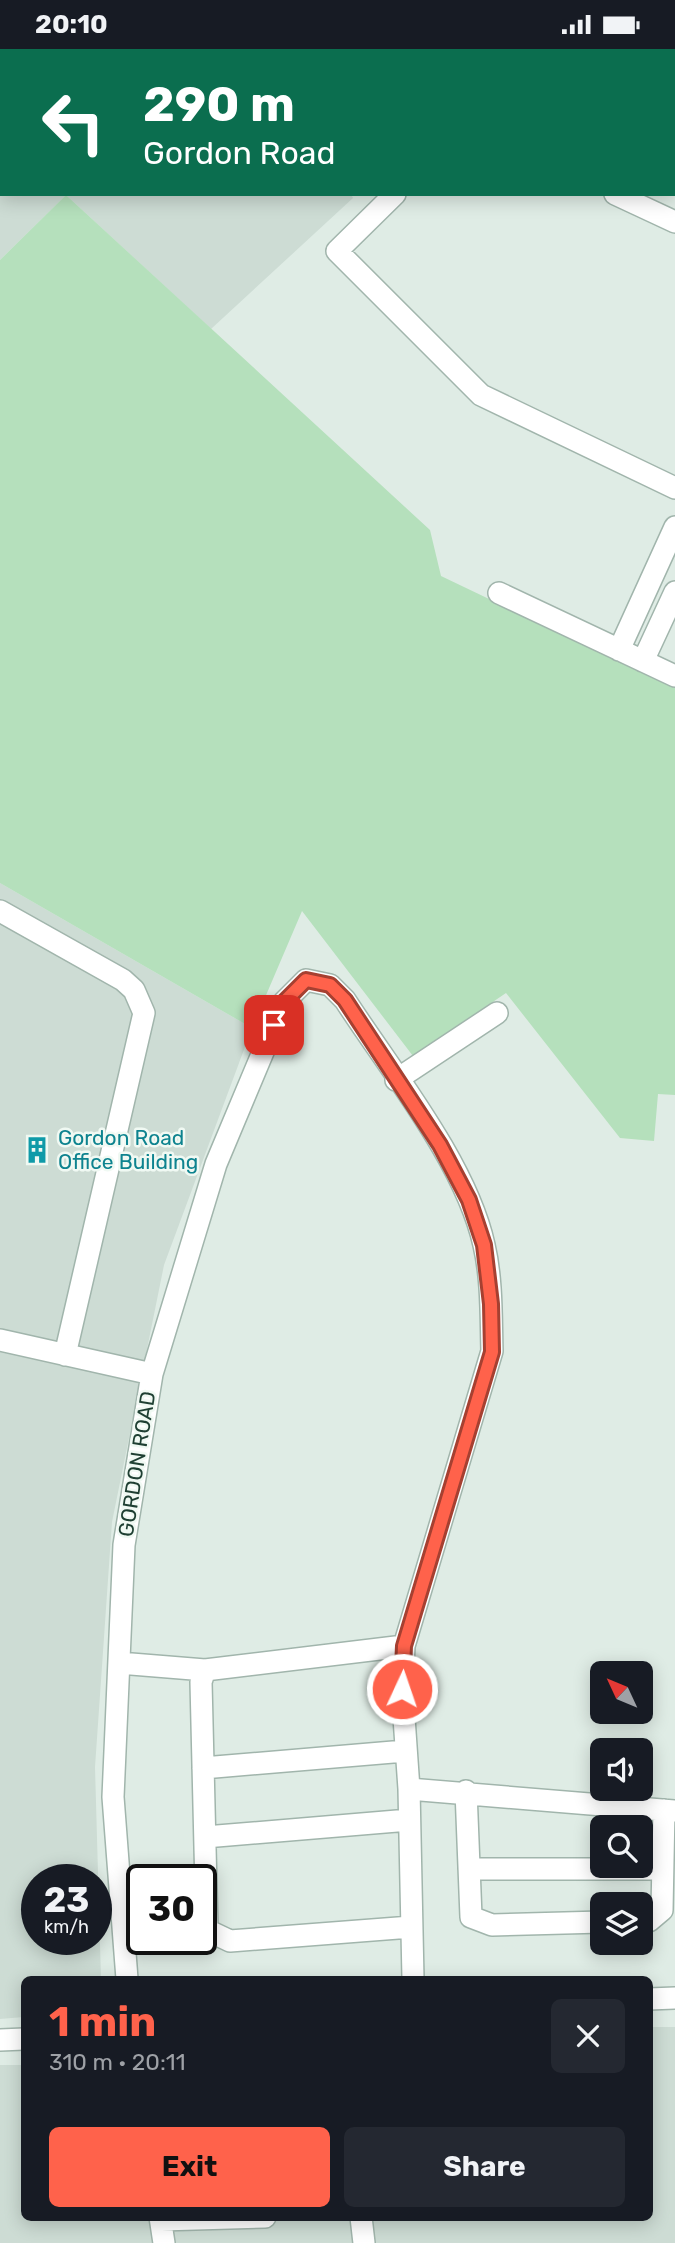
<!DOCTYPE html>
<meta charset="utf-8">
<style>
:root{--surface:#171b24;--page:#242831;--text:#f1f3f6;--muted:#9ea1a6;--accent:#ff624b}
body{margin:0;font-family:Rubik,sans-serif;background:var(--page);color:var(--text);height:100vh;display:flex;flex-direction:column;font-size:26px;white-space:nowrap}
*{box-sizing:border-box;margin:0}
p{font-size:23px;color:var(--muted)}
.icon{flex:none;width:38px;height:38px;fill:none;stroke:currentColor;stroke-width:2;stroke-linecap:round;stroke-linejoin:round}
.map{position:relative;flex:1;overflow:hidden}
.drawer{position:absolute;left:21px;top:1927px;width:632px;height:245px;display:flex;flex-direction:column;background:var(--surface);border-radius:10px;box-shadow:0 4px 18px #0003}
.drawer>*{flex:none}
.guide{position:absolute;left:0px;top:0px;width:676px;height:147px;box-shadow:0 4px 18px #0003;background:#0b6e4f;color:#fff;overflow:hidden}
.needle{width:46px;rotate:314deg}
.fabs{position:absolute;left:590px;top:1612px;display:grid;gap:14px}
.fabs a{display:grid;place-items:center;width:63px;height:63px;border-radius:10px;background:var(--surface);box-shadow:0 4px 18px #0003;font-size:35px}
.speed{position:absolute;left:21px;top:1815px;display:flex;gap:14px;font-size:35px;font-weight:700;text-align:center}
.speed>*{display:grid;place-content:center;width:91px;height:91px;border-radius:50%;background:var(--surface);box-shadow:0 4px 18px #0003;line-height:1}
.speed small{font-size:18px;font-weight:400}
.speed .limit{border:4px solid #111;border-radius:10px;background:#fff;color:#111}
.pin{position:absolute;display:grid;place-items:center;width:60px;height:60px;color:#fff;margin:-30px;border-radius:14px;box-shadow:0 4px 10px #0006}
.me{position:absolute;width:77px;margin:-38px;rotate:3deg;stroke-linejoin:round;filter:drop-shadow(0 0 5px #0008)}
.turn{display:flex;align-items:center;gap:24px;height:147px;padding:0 28px;font-size:32px}
.turn .icon{width:91px;height:91px;stroke-width:2.5}
.turn b{display:block;font-size:49px;line-height:60px}
.round{display:grid;place-items:center;flex:none;width:74px;height:74px;border-radius:10px;background:var(--page)}
.summary{display:flex;align-items:center;justify-content:space-between;height:119px;padding:0 28px}
h1{font-size:42px;font-weight:700;line-height:52px;color:var(--accent)}
.primary-button{display:flex;gap:14px;margin-top:auto;padding:14px 28px}
.primary-button a{flex:1;height:80px;border-radius:10px;background:var(--accent);color:#111;font-size:28px;font-weight:700;line-height:80px;text-align:center}
.primary-button a+a{background:var(--page);color:var(--text)}
.status{display:flex;justify-content:space-between;align-items:center;height:49px;padding:0 35px;background:var(--surface);direction:ltr}
.status svg{height:19px;fill:currentColor}
.map>svg:first-child{display:block}
.built{fill:#cddcd4;fill-rule:evenodd}
.green{fill:#b5e0bc}
.lines{fill:none;stroke-linecap:round;stroke-linejoin:round}
.minor-casing{stroke:#a1b5ac;stroke-width:24}
.minor{stroke:#fff;stroke-width:21}
.route-casing{stroke:#a64031;stroke-width:18}
.route{stroke:#ff624b;stroke-width:12}
.labels{text-anchor:middle;stroke-width:5;stroke-linejoin:round;paint-order:stroke}
.culture-label{font-size:21px;fill:#0d838f;stroke:#f0f9f3;text-anchor:start}
.street-label{font-size:21px;fill:#1e3f32;stroke:#f0f9f3}
</style>
<div class="status"><b>20:10</b><svg viewBox="0 0 49 12"><path d="M0 12V9h3v3zM5 12V6h3v6zM10 12V3h3v9zM15 12V0h3v12zM26 1h20v11H26zM47 4h2v5h-2z"/></svg></div>
<div class="map">
<svg width="675" height="2194" viewBox="0 0 675 2194">
<rect width="100%" height="100%" fill="#dfece5"/>
<path class="built" d="M0 0H317L2 2V145H351L353 149 211 280 66 146 0 211Z
M0 834 252 979 164 1216 112 1473 95 1718 101 1930H24V1968L0 1970ZM37 1830H96V1890H37Z
M649 1978H675V2194H0V2016H24V2168H649Z"/>
<path class="green" d="M66 146 430 481 441 527 675 639V1046L658 1045 654 1092 620 1089 506 944 413 1007 302 862 252 979 0 834V211Z"/>
<g class="lines">
<defs>
<path id="minor" d="M269 0 278 2
M4 2 6 0
M674 13 675 12
M674 43 675 44
M395 145 337 202 481 346 675 439
M615 145 675 173
M499 544 675 627
M619 601 675 478
M643 612 675 543
M0 862 123 931 134 941 144 964 65 1306
M396 1031 497 964
M0 1291 152 1325
M404 1597 205 1621 201 1633 207 1881 230 1892 411 1878
M119 1614 205 1621
M203 1719 405 1702
M409 1740 675 1762
M466 1742 471 1868 492 1876 602 1873
M205 1788 409 1771
M469 1820H662
M640 1872H649L662 1861 664 1761
M127 1930 113 1748 124 1496 152 1325 216 1115 284 953 306 931 330 936 345 951C391 1022 466 1114 484 1196 492 1230 491 1268 492 1302L404 1597 402 1640 409 1740 413 1930
M649 1950 675 1949
M0 1991 24 1990
M160 2168 164 2194
M361 2168 364 2194
M161 2171 265 2168"/>
</defs>
<use href="#minor" class="minor-casing"/>
<use href="#minor" class="minor"/>
</g>
<g class="lines">
<defs>
<path id="route" d="M274 976 284 953 306 931 330 936 345 951 440 1096 469 1151 484 1196 491 1255 492 1303 404 1597 402 1640"/>
</defs>
<use href="#route" class="route-casing"/>
<use href="#route" class="route"/>
</g>
<defs>
<symbol id="building-bare" viewBox="-9 -9 18 18"><path d="M-4-6H4V6H1V3H-1V6H-4ZM-2.5-4.3h1.7v1.8h-1.7ZM.8-4.3h1.7v1.8H.8ZM-2.5-1h1.7V.8h-1.7ZM.8-1h1.7V.8H.8Z" fill="#0f9aa8" stroke="#f0f9f3" stroke-width="2.5" paint-order="stroke"/></symbol>
</defs>
<g fill-rule="evenodd">
<use href="#building-bare" x="18" y="1082" width="38" height="38"/>
</g>
<g class="labels">
<g class="culture-label">
<text x="58" y="1096">Gordon Road<tspan x="58" dy="24">Office Building</tspan></text>
</g>
<g class="street-label">
<text transform="translate(137 1415) rotate(-81)" y="7">GORDON ROAD</text>
</g>
</g>
</svg>
<div class="fabs">
<a><svg class="needle" viewBox="-14 -14 28 28"><path d="M0-13l5 13h-10z" fill="#e53935"/><path d="M0 13l5-13h-10z" fill="#9ea1a6"/></svg></a>
<a><svg class="icon" aria-label="sound" viewBox="0 0 24 24"><path d="M4 9h4l5-4v14l-5-4H4zM17 9q2 3 0 6"/></svg></a>
<a><svg class="icon" aria-label="search" viewBox="0 0 24 24"><circle cx="10" cy="10" r="6"/><path d="M15 15l6 6"/></svg></a>
<a><svg class="icon" aria-label="layers" viewBox="0 0 24 24"><path d="M12 4l9 5-9 5-9-5zM3 14l9 5 9-5"/></svg></a>
</div>
<div class="speed"><div>23<small>km/h</small></div><div class="limit">30</div></div>
<div class="pin" style="left:274px;top:976px;background:#d93025"><svg class="icon" aria-label="arrive" viewBox="0 0 24 24"><path d="M6 21V4h12l-3 4 3 4H6"/></svg></div>
<svg class="me" style="left:402px;top:1640px" viewBox="-20 -20 40 40"><circle r="17" fill="#ff624b" stroke="#fff" stroke-width="3"/><path d="M0-11L8 9 0 5-8 9z" fill="#fff"/></svg>
<div class="guide">
<div class="turn"><svg class="icon" aria-label="left" viewBox="0 0 24 24"><path d="M17 20v-9H6M10 6l-5 5 5 5"/></svg><div><b>290 m</b>Gordon Road</div></div>
</div>
<section class="drawer">
<div class="summary"><div><h1>1 min</h1><p>310 m · 20:11</p></div><a class="round"><svg class="icon" aria-label="close" viewBox="0 0 24 24"><path d="M6 6l12 12M18 6L6 18"/></svg></a></div>
<div class="primary-button"><a>Exit</a><a>Share</a></div>
</section>
</div>
